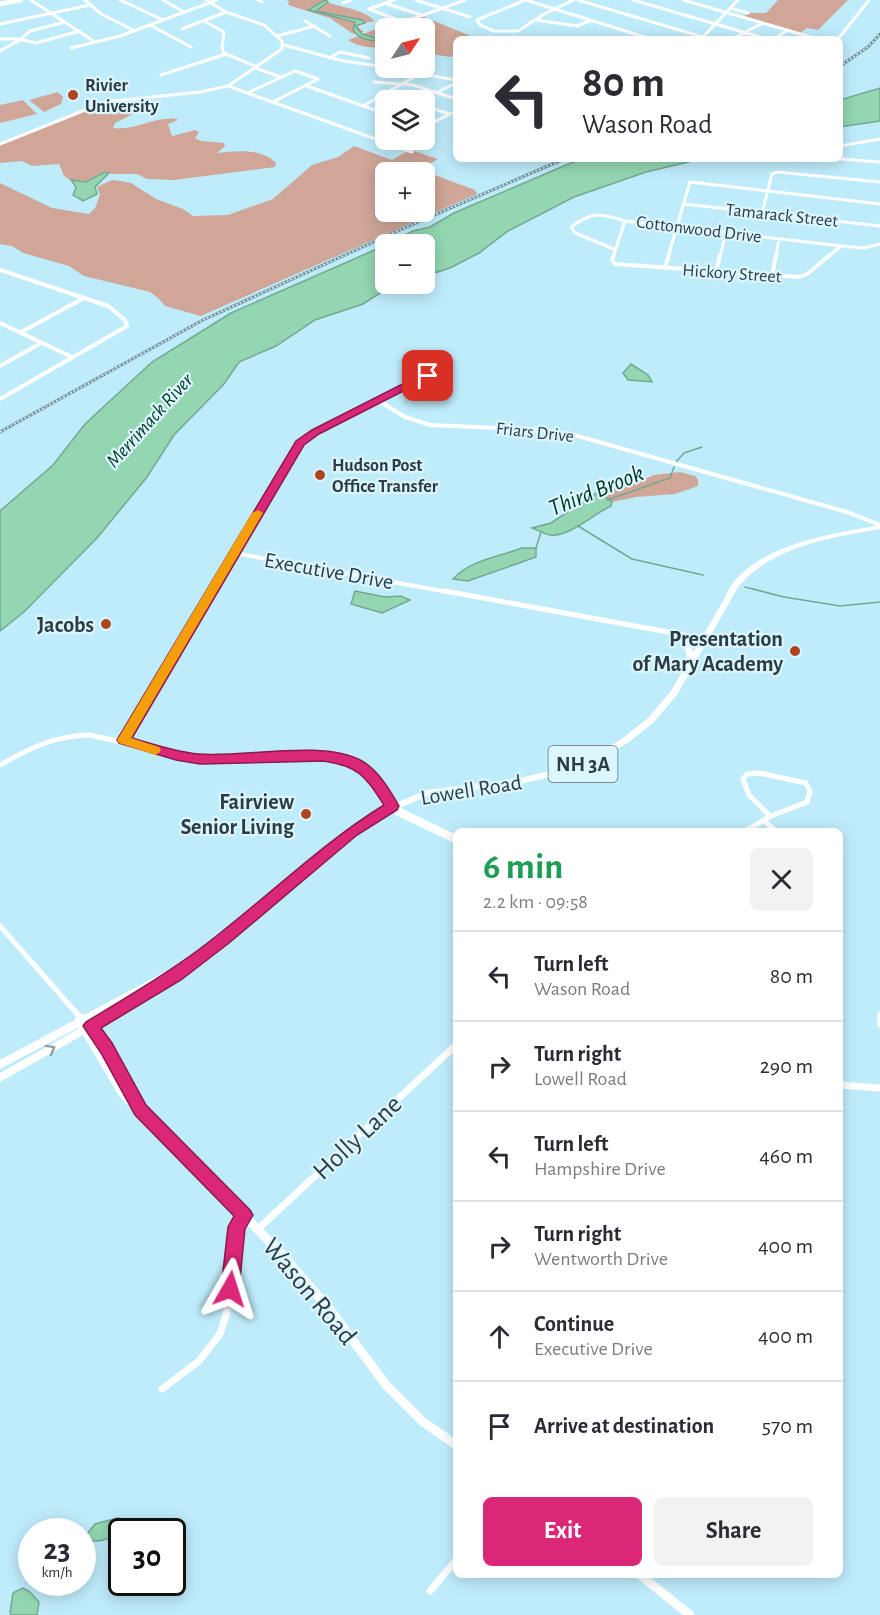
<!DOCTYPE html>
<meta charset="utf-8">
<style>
:root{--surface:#fff;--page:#f2f2f3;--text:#2b2b33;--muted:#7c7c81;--line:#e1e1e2;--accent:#db2777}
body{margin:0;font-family:"Alegreya Sans",sans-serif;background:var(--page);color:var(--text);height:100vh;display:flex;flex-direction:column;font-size:22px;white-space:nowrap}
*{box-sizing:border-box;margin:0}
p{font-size:20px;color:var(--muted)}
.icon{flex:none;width:33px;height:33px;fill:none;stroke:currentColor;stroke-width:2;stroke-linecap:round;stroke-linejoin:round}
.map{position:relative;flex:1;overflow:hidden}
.details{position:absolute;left:453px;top:828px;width:390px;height:750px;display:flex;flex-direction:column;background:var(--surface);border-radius:9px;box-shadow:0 3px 15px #0003}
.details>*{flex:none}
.banner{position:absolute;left:453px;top:36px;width:390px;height:126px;border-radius:9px;box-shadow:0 3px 15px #0003;background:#fff;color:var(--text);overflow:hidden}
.needle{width:39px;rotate:55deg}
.tools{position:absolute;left:375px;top:18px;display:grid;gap:12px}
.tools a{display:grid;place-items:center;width:60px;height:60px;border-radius:9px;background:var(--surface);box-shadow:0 3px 15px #0003;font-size:30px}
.speed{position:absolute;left:18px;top:1518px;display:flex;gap:12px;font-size:30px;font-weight:700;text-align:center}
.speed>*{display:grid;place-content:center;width:78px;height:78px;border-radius:50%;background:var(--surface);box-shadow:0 3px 15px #0003;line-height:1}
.speed small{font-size:15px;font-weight:400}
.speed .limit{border:3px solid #111;border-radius:9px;background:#fff;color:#111}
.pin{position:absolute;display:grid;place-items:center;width:51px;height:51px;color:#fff;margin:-26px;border-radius:12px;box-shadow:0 3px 9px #0006}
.me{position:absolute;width:66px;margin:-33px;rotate:6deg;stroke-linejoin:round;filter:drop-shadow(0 0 4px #0008)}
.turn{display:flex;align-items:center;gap:21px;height:126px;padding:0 30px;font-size:27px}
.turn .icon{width:78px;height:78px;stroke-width:2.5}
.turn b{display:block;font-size:42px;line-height:51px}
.round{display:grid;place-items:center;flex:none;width:63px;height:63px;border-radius:9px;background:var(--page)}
.summary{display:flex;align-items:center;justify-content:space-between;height:102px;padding:0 30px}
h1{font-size:36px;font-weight:700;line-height:45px;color:#1e9e55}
.primary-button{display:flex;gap:12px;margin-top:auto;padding:12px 30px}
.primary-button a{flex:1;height:69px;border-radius:9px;background:var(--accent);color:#fff;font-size:24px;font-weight:700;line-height:69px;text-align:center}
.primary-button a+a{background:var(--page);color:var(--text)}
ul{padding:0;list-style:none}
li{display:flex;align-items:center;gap:18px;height:90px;padding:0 30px;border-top:2px solid var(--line)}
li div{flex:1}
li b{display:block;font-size:22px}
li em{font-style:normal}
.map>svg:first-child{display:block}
.green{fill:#cfa698;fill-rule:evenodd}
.water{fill:#93d6b1;stroke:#74a890;stroke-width:1.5}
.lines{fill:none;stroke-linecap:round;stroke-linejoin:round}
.stream{stroke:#74a890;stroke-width:1.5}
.minor-far3{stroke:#fff;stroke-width:3}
.minor-far2{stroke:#fff;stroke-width:4}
.minor-far1{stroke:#fff;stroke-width:5}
.minor{stroke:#fff;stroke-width:7}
.tertiary-far1{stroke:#fff;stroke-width:7}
.tertiary{stroke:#fff;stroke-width:9}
.secondary{stroke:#fff;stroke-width:4.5}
.primary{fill:#fff;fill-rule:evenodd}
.rail-casing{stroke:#73929c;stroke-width:3}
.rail{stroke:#dcf6ff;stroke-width:1.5;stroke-dasharray:2;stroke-linecap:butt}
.oneway{stroke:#959ea1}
.route{fill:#db2777;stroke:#8e194d;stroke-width:1.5}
.slow{fill:#f59e0b}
.poi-dot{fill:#ac4520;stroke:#dcf6ff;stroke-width:2}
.labels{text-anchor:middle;stroke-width:4.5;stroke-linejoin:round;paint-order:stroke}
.far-poi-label{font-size:18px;font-weight:bold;fill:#2b3d43;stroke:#dcf6ff;text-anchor:start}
.far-street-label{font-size:18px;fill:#2b3d43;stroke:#dcf6ff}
.far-water-label{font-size:20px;font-style:italic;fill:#00371f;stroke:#dcf6ff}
.shield{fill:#dcf6ff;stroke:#60747b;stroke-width:1.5}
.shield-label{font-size:21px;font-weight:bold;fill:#2b3d43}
.street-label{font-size:22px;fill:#2b3d43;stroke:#dcf6ff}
.poi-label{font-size:22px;font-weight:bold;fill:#2b3d43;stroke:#dcf6ff;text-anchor:end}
.water-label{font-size:24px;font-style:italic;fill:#00371f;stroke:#dcf6ff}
.near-street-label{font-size:27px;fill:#2b3d43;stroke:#dcf6ff}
</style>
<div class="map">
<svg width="880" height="1615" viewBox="0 0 880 1615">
<rect width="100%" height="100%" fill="#bfecfb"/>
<path class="green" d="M285 0H328L327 2C343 8 363 9 375 21L359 24 358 27 364 32 353 34 330 18 291 6 288 4 289 1Z
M778 0H848L818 30 807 28 800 33 744 16 751 13H766Z
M422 16 478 39H456V54L450 57 425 53 424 28H405L411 25 406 22Z
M376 29H385V48C373 47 358 48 348 40Z
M58 92 63 97 61 104 44 112 29 100Z
M23 100 37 114 0 123V105Z
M117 101 131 105 139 111 115 123 113 128C135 131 155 116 177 119L178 120 168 124 172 136 195 130 199 132 195 138 201 141 224 143 225 146 217 153C235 151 262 148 276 163L275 167 174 180 147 179 137 174H111L106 171 86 181 70 180 64 176 59 164 32 166 22 161 0 163V145L106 103Z
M354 146 392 160 406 152 411 153 414 151 438 159 421 170 475 190 477 194 201 316 165 306 159 299 150 292 84 276 69 266 23 253 12 246 0 244V183L52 208 89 214 95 208 100 195 97 187 112 180 121 181 131 183 156 199 183 209 193 216 228 215 273 199 312 165 338 157ZM386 172H424V212H386Z
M680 472 695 476 698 480V486L675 494 636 497 612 502 598 492V488L627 487 654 475Z"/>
<path class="water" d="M325 0 328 2 316 11 362 20 365 23 355 26 362 34 378 39 379 35 385 33 383 40C372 42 357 39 353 29L355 22 308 10Z
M880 88V121L840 127V100Z
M580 159H701L646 172 574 197 508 231 479 253 450 268 425 276 424 244H386L413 231 430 227 454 213Z
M105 172 109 173 95 187 97 194 83 201 73 195 76 187 71 180 86 182Z
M386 245V284H404L380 293 363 304 315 320 276 346 239 362 224 384 174 435 147 477 97 538 24 612 0 631V511L53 465 85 424 152 362 231 313Z
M631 364 648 375 652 382 628 380 623 373Z
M598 492 612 502 611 506C595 513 568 538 550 535 544 534 537 530 532 528L551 523Z
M522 548H536V557L468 581 453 579C468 561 501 556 522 548Z
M355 591 385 597 401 596 410 600 382 613 351 604Z
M118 1518 131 1522C122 1534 107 1542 92 1541L87 1534 95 1524Z
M23 1588 30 1592 39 1602 37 1615H11L10 1613 13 1593Z"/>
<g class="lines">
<path class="stream" d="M676 462 684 453 702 447
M607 500 670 478 674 467
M578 526 632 559 703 575
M536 548 541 532
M745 587 784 597 840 606 880 602"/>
<path class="minor-far3" d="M31 0 95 42
M85 0 101 14 135 31
M120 0 163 20
M163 0 184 12
M258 0 262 2
M394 0 369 9 404 22 465 0
M416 0 470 17
M525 0 477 20 480 25 494 31H518L544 14 574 0
M526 0 651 39
M578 0 703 37
M633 0 767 39
M683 0 818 39
M343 3 351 0
M387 4 422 15
M730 8 748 13
M536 20 577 26 592 20
M204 21 224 32 222 48 224 53 257 67
M305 21 330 36
M0 24 90 5
M150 25 191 47
M182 29 226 12
M277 36 315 26
M702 38 738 0
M0 39H19L36 43 80 31
M732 39 763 23
M773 39 788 30
M838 39 869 0
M284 45 343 61 386 67
M71 48 120 36 217 0
M0 51 20 40 30 31 65 22
M329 58 340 52 369 58
M424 64 431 65 424 73
M255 68 281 77
M386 68 456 80
M161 75 226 54
M374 82 413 85 456 99
M228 86 412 152
M307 86 386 114
M391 92 409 100
M438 92 456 83
M247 93 295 71 318 79
M273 102 318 79
M363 106 423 72
M424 106 450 114
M424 127 456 111
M0 144 105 102 200 92 228 86 282 49V41L264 25 226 12 206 0
M390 144 399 140
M840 146 880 139
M840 159 880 162
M684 204 880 226
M762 213 772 174 777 172 880 182
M614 249 575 233 571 227C593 211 600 213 625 221L841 246 864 248 880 244
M613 257 625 221
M668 257 690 182 880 204
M720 257 726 232
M776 257 779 239
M828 257 841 246"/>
<path class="minor-far2" d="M614 255 612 260 615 264 799 277 807 274 830 255
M665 268 669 255
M0 270 108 306 125 320 127 326 0 399
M716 272 720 255
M772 276 776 255
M0 323 72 357
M21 332 84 298
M0 366 41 343
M379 401 405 417 430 425 546 430 574 435 847 512 880 525
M234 553 453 593
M211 593 300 443 315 432 441 369"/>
<path class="minor-far1" d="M445 591 706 639
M124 740 212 591
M0 765C30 748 54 736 89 735L209 760 305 755 336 757 356 763 370 773 397 813 456 841
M393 807 455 837
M763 820 776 831
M745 831 771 816 807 802 810 791 806 783 759 773 747 774 743 779 749 795 770 816
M0 926 79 1016
M880 1014V1025"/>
<path class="minor" d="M840 1085 880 1088
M258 1229 456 1045
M162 1389 199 1361 220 1334 227 1312 235 1235 244 1215
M430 1591 456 1560"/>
<path class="tertiary-far1" d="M79 1016V1021L88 1035
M81 1017 96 1035"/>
<path class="tertiary" d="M87 1033 123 1094 280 1252 332 1312 386 1385 422 1421 456 1445
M95 1033 107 1048 138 1105
M640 1575 690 1615"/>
<path class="secondary" d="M0 4 21 0"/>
<path class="primary" d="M880 525V529C836 537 786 544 751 574 746 578 742 583 738 587L677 695 654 722 629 742 596 762 563 774 520 784 428 796 380 816 355 834 216 951 166 988 0 1082V1073L117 1007 0 1069V1060L172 968 175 967 178 969 210 945 349 830 374 812 427 790 520 778 562 768 590 758 623 738 648 718 671 691 688 662 684 644 665 633 664 631 665 629H671L690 641 693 653C702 637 712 621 721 604 725 598 728 590 732 584 764 543 832 534 880 525Z"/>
<defs>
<path id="rail" d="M840 66 868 47 880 34
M0 432 203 320 393 233 564 159"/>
</defs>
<use href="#rail" class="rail-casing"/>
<use href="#rail" class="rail"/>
</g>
<defs><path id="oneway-chevron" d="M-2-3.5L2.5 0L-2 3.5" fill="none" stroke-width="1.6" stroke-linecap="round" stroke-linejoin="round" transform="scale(1.5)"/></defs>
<use class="oneway" href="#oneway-chevron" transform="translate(51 1049) rotate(-29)"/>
<path class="route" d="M424 373 433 376 319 434 304 445 132 738C153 744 175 752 198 754 244 758 322 739 362 761 378 770 390 790 399 806L397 810 357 835 229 943 181 980 101 1028 112 1043 146 1105 250 1210 253 1215 245 1229 239 1289 236 1295 230 1297 224 1295 221 1289 228 1227 234 1216 135 1115 101 1053 83 1026 86 1022C132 994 177 968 219 934 274 891 324 842 384 805 365 776 359 766 323 761L200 764 176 760 119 743 117 740 296 441 312 430Z"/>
<path class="slow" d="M258 510 263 513 131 738 159 747 161 750 159 753 155 755 119 743 117 740 119 737 252 513Z"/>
<g class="poi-dot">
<circle cx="73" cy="95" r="6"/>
<circle cx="320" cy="475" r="6"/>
<circle cx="106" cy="624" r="6"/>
<circle cx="795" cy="651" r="6"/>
<circle cx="306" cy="814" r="6"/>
</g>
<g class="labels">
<g class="far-poi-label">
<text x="85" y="91">Rivier<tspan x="85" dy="21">University</tspan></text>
<text x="332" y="471">Hudson Post<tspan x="332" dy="21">Office Transfer</tspan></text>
</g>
<g class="far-street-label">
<text transform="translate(782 215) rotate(6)" y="6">Tamarack Street</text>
<text transform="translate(699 229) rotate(7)" y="6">Cottonwood Drive</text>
<text transform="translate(732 273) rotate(4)" y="6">Hickory Street</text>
<text transform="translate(535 432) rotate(6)" y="6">Friars Drive</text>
</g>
<g class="far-water-label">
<text transform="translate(149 420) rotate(-48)" y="7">Merrimack River</text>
</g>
<rect class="shield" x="548.5" y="746" width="69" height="36" rx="4.5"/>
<g class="shield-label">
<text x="583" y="771">NH 3A</text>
</g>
<g class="street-label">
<text transform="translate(329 570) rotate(10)" y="8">Executive Drive</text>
<text transform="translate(471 789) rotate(-9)" y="8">Lowell Road</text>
</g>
<g class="poi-label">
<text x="94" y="632">Jacobs</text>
<text x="783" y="646">Presentation<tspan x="783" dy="25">of Mary Academy</tspan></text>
<text x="294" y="809">Fairview<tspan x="294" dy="25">Senior Living</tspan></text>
</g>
<g class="water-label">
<text transform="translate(596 490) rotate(-22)" y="8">Third Brook</text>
</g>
<g class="near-street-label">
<text transform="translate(357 1137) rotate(-43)" y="9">Holly Lane</text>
<text transform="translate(310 1291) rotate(50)" y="9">Wason Road</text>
</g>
</g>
</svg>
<div class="tools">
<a><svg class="needle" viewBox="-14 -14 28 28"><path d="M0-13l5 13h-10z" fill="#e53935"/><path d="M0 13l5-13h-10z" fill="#7c7c81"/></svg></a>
<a><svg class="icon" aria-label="layers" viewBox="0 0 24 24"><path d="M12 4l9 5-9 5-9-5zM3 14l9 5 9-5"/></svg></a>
<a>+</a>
<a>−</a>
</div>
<div class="speed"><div>23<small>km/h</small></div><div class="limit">30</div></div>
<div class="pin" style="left:428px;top:376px;background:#d93025"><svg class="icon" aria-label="arrive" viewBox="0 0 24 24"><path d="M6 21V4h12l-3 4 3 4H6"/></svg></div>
<svg class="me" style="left:230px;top:1289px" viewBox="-20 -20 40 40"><path d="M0-17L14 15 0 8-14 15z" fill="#db2777" stroke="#fff" stroke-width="4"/></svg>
<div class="banner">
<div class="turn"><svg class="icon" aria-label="left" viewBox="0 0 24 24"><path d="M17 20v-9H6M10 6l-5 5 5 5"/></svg><div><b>80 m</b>Wason Road</div></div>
</div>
<section class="details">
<div class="summary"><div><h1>6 min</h1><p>2.2 km · 09:58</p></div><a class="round"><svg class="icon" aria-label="close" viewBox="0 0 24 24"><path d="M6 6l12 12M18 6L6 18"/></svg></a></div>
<ul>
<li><svg class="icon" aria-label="left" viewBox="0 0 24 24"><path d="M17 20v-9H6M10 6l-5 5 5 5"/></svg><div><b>Turn left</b><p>Wason Road</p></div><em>80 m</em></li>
<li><svg class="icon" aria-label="right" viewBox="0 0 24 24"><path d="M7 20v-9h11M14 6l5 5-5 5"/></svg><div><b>Turn right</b><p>Lowell Road</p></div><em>290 m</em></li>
<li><svg class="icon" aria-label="left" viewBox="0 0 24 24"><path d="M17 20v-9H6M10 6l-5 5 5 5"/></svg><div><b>Turn left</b><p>Hampshire Drive</p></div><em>460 m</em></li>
<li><svg class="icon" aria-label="right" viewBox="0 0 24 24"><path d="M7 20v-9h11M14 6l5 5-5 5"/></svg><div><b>Turn right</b><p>Wentworth Drive</p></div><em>400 m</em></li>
<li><svg class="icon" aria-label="ahead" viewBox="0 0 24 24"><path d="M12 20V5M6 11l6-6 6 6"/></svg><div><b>Continue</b><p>Executive Drive</p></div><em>400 m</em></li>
<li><svg class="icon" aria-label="arrive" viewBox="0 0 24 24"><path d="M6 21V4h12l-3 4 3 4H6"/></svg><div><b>Arrive at destination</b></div><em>570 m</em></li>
</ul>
<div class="primary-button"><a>Exit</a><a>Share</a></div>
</section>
</div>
